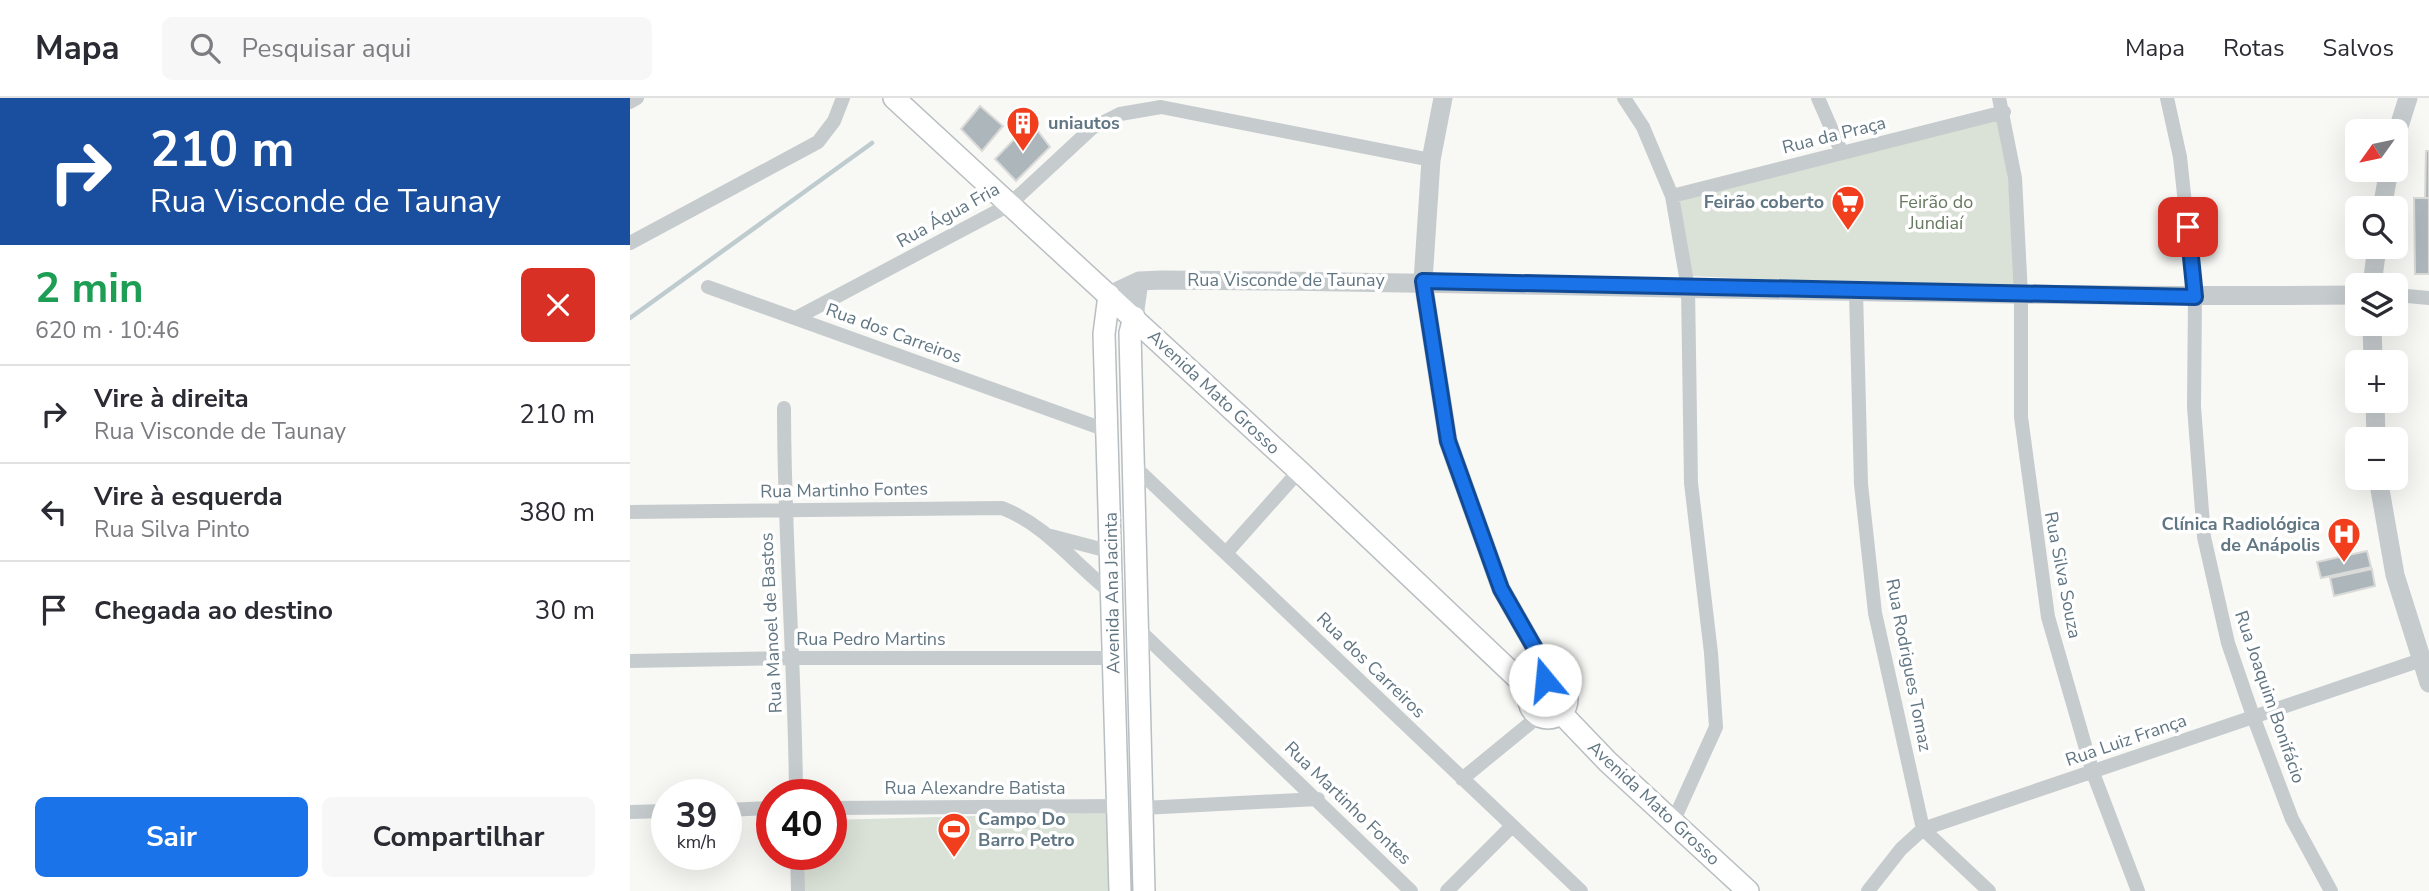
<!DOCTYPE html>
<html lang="pt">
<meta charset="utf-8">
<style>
:root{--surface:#fff;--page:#f7f7f7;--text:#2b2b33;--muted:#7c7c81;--line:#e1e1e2;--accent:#1a73e8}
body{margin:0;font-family:"Nunito Sans",sans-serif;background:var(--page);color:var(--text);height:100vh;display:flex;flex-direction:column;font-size:26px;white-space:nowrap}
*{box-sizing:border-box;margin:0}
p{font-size:23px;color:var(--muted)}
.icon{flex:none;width:38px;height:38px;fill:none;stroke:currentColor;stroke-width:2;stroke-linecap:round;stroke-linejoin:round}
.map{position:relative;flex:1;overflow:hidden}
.drawer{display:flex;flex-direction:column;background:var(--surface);width:630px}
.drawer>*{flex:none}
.banner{background:#1a4fa0;color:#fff;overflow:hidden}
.needle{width:46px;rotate:237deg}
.controls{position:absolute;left:1715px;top:21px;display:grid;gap:14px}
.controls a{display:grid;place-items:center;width:63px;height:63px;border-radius:10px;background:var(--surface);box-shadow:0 7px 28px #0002;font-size:35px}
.speed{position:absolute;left:21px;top:681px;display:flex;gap:14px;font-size:35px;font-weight:700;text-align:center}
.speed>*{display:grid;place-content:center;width:91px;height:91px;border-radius:50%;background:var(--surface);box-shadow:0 7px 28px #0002;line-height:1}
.speed small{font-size:18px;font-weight:400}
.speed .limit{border:10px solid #d22;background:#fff;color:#111}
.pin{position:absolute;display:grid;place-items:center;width:60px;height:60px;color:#fff;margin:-30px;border-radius:14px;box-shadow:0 4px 10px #0006}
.me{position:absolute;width:77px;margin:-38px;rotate:343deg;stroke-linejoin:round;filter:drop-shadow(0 0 5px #0008)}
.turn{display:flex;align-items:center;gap:24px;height:147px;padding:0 35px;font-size:32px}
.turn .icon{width:91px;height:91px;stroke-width:2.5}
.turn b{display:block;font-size:49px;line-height:60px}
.round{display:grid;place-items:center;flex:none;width:74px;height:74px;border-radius:10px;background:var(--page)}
.headline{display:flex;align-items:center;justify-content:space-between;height:119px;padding:0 35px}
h1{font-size:42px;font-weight:700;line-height:52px;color:#1e9e55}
.primary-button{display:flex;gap:14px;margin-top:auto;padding:14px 35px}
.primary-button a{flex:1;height:80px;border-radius:10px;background:var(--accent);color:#fff;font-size:28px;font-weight:700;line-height:80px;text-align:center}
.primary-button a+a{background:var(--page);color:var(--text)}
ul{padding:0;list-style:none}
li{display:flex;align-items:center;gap:21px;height:98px;padding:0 35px;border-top:2px solid var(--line)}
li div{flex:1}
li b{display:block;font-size:26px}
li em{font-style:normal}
header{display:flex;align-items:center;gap:42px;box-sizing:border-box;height:98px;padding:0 35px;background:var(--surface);border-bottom:2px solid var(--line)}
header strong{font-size:33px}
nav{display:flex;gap:38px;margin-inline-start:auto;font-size:24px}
.search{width:490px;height:63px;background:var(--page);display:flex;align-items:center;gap:18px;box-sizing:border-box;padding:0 24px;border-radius:10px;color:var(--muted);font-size:26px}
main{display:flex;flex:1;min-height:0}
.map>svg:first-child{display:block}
.green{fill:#dae1d6}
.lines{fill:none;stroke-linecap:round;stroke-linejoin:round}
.stream{stroke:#becbcf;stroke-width:4.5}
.building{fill:#acb6bb;stroke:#dadad8;stroke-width:2}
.secondary-casing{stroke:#b8bec2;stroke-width:24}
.minor{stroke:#c6cbce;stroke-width:14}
.tertiary{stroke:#c6cbce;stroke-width:19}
.secondary{stroke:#fff;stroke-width:21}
.route-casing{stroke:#114b97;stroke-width:18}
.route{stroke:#1a73e8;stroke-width:12}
.labels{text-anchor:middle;stroke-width:7;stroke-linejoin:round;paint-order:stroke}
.poi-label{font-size:18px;font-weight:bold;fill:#617683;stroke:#fff;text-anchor:start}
.street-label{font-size:18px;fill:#617683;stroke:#fff}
.park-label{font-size:18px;fill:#677a60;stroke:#fff}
</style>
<header>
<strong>Mapa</strong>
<div class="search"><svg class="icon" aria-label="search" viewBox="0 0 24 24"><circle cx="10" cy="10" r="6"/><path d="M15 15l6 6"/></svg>Pesquisar aqui</div>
<nav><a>Mapa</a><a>Rotas</a><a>Salvos</a></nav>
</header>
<main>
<section class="drawer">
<div class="banner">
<div class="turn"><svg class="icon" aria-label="right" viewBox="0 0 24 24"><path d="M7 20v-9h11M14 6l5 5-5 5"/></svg><div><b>210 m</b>Rua Visconde de Taunay</div></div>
</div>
<div class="headline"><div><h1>2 min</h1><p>620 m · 10:46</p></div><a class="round" style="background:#d93025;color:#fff"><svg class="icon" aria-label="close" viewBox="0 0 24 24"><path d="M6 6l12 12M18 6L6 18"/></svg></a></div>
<ul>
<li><svg class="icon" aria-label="right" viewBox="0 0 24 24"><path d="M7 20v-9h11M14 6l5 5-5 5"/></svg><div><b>Vire à direita</b><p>Rua Visconde de Taunay</p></div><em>210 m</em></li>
<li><svg class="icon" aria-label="left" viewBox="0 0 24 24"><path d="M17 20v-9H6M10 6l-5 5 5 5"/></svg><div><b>Vire à esquerda</b><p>Rua Silva Pinto</p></div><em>380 m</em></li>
<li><svg class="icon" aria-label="arrive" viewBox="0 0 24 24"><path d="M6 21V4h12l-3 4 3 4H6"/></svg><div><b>Chegada ao destino</b></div><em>30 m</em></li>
</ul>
<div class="primary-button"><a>Sair</a><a>Compartilhar</a></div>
</section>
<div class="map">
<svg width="1799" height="793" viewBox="0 0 1799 793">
<rect width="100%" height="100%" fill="#f8f8f5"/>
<path class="green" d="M1371 19 1391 195 1062 178 1044 100Z
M487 714 486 793H173L172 756H201V722Z"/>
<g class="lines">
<path class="stream" d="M0 220 242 45"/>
</g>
<path class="building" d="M350 8 373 28 352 53 331 31Z
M401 24 420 49 386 83 365 61Z
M1796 53H1799V100H1795Z
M1784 100H1799V176H1785Z
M1737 453 1741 469 1691 480 1687 464Z
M1742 471 1745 488 1704 498 1700 480Z"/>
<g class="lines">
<defs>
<path id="secondary" d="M264 0 669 373 900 592
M479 197 474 236 490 793
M504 219 500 235 514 793
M899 601a19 19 0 1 1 38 0a19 19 0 1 1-38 0Z
M931 615 978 664 1118 793"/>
</defs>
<use href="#secondary" class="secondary-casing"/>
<path class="minor" d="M994 0 1013 29 1042 98 1058 190 1061 385 1081 555 1086 629 1043 724
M1188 0 1212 55
M1369 0 1385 80 1391 197V319L1418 519 1463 675 1508 793
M1537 0 1550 59 1565 199 1564 309 1574 439 1598 545 1623 618 1662 721 1701 793
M0 4 7 0
M1042 98 1374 14
M0 145 188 44 204 23 213 0
M78 189 476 332
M1226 194 1231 386 1245 515 1293 731 1359 793
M1766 197 1799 200
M166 220 379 107 462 30 490 16 531 9 801 62
M154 310C154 439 165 567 166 696
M504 368 951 793
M0 414 372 410C418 428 445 467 483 496
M421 438 482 454
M596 455 669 373
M506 529 781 793
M0 563 165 560H483
M832 681 909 618
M201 710 488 708
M513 710 688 701
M96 712 142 710
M0 714 37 713
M167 756 168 793
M817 793 882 728
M1238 793 1271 751 1293 731 1791 562"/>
<path class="tertiary" d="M813 0 801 62 793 183 818 343 871 491 916 570 915 582
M1766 38 1778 0
M1752 110 1759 72
M1742 187 1747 149
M479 197 509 183 532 182C930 184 1329 201 1727 197
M504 219 509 183
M1742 226 1743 264
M1745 303 1746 341
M1748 380 1765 477 1799 585"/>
<use href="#secondary" class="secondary"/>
</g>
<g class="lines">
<defs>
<path id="route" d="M915 582 916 570 871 491 818 343 793 183 1565 199 1558 129"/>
</defs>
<use href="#route" class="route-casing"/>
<use href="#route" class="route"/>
</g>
<defs>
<symbol id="building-pin" viewBox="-11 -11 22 30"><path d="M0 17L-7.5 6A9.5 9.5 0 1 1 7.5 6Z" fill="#f13f1d" stroke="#fff"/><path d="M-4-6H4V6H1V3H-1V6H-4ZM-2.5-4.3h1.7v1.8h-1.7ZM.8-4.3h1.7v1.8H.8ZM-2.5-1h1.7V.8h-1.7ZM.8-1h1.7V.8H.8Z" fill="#fff"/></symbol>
<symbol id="supermarket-pin" viewBox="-11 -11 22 30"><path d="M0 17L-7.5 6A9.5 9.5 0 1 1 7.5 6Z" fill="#f13f1d" stroke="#fff"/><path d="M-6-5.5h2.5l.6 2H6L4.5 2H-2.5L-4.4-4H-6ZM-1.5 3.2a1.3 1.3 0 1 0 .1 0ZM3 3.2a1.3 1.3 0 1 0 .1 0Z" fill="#fff"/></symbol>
<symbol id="hospital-pin" viewBox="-11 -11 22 30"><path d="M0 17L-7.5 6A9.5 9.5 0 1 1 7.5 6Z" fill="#f13f1d" stroke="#fff"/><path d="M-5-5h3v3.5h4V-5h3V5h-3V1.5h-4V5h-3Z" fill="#fff"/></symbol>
<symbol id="stadium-pin" viewBox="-11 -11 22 30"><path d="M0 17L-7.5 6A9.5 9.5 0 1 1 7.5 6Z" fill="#f13f1d" stroke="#fff"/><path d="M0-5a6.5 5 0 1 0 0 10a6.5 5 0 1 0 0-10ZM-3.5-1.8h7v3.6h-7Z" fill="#fff"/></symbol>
</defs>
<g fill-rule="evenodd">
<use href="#building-pin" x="374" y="6" width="38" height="52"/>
<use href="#supermarket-pin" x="1199" y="85" width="38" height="52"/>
<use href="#hospital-pin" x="1695" y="417" width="38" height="52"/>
<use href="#stadium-pin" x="305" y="712" width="38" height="52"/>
</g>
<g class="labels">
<g class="poi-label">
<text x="418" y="31">uniautos</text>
<text x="1194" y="110" text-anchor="end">Feirão coberto</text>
<text x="1690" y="432" text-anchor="end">Clínica Radiológica<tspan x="1690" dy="21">de Anápolis</tspan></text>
<text x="348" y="727">Campo Do<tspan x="348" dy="21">Barro Petro</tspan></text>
</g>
<g class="street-label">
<text transform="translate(1204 37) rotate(-14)" y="6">Rua da Praça</text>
<text transform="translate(318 117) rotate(-29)" y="6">Rua Água Fria</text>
<text x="656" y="188">Rua Visconde de Taunay</text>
<text transform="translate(264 235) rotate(20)" y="6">Rua dos Carreiros</text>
<text transform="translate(584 294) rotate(43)" y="6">Avenida Mato Grosso</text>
<text transform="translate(214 392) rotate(-1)" y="6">Rua Martinho Fontes</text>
<text transform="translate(1433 477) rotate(79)" y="6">Rua Silva Souza</text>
<text transform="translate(482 495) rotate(-91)" y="6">Avenida Ana Jacinta</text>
<text transform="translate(141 525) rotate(-93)" y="6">Rua Manoel de Bastos</text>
<text x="241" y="547">Rua Pedro Martins</text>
<text transform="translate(741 567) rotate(44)" y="6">Rua dos Carreiros</text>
<text transform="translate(1279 567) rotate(79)" y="6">Rua Rodrigues Tomaz</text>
<text transform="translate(1640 599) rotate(71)" y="6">Rua Joaquim Bonifácio</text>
<text transform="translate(1496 642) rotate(-19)" y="6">Rua Luiz França</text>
<text x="345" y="696">Rua Alexandre Batista</text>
<text transform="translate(718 705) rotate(44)" y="6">Rua Martinho Fontes</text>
<text transform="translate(1024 705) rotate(43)" y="6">Avenida Mato Grosso</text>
</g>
<g class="park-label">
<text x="1306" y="110">Feirão do<tspan x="1306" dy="21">Jundiaí</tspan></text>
</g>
</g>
</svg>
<div class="controls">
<a><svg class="needle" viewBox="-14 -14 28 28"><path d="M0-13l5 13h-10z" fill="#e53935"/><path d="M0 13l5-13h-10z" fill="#7c7c81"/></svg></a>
<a><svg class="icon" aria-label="search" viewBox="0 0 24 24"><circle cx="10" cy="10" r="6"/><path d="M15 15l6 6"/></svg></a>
<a><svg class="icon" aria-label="layers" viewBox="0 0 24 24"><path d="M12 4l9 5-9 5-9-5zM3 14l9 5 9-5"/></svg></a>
<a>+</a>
<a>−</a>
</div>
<div class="speed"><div>39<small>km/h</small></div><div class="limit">40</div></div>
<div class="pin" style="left:1558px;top:129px;background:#d93025"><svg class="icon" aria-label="arrive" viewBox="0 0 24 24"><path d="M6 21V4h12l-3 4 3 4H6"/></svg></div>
<svg class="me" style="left:915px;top:582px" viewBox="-20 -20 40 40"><circle r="19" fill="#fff"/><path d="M0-13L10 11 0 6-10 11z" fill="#1a73e8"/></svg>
</div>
</main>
